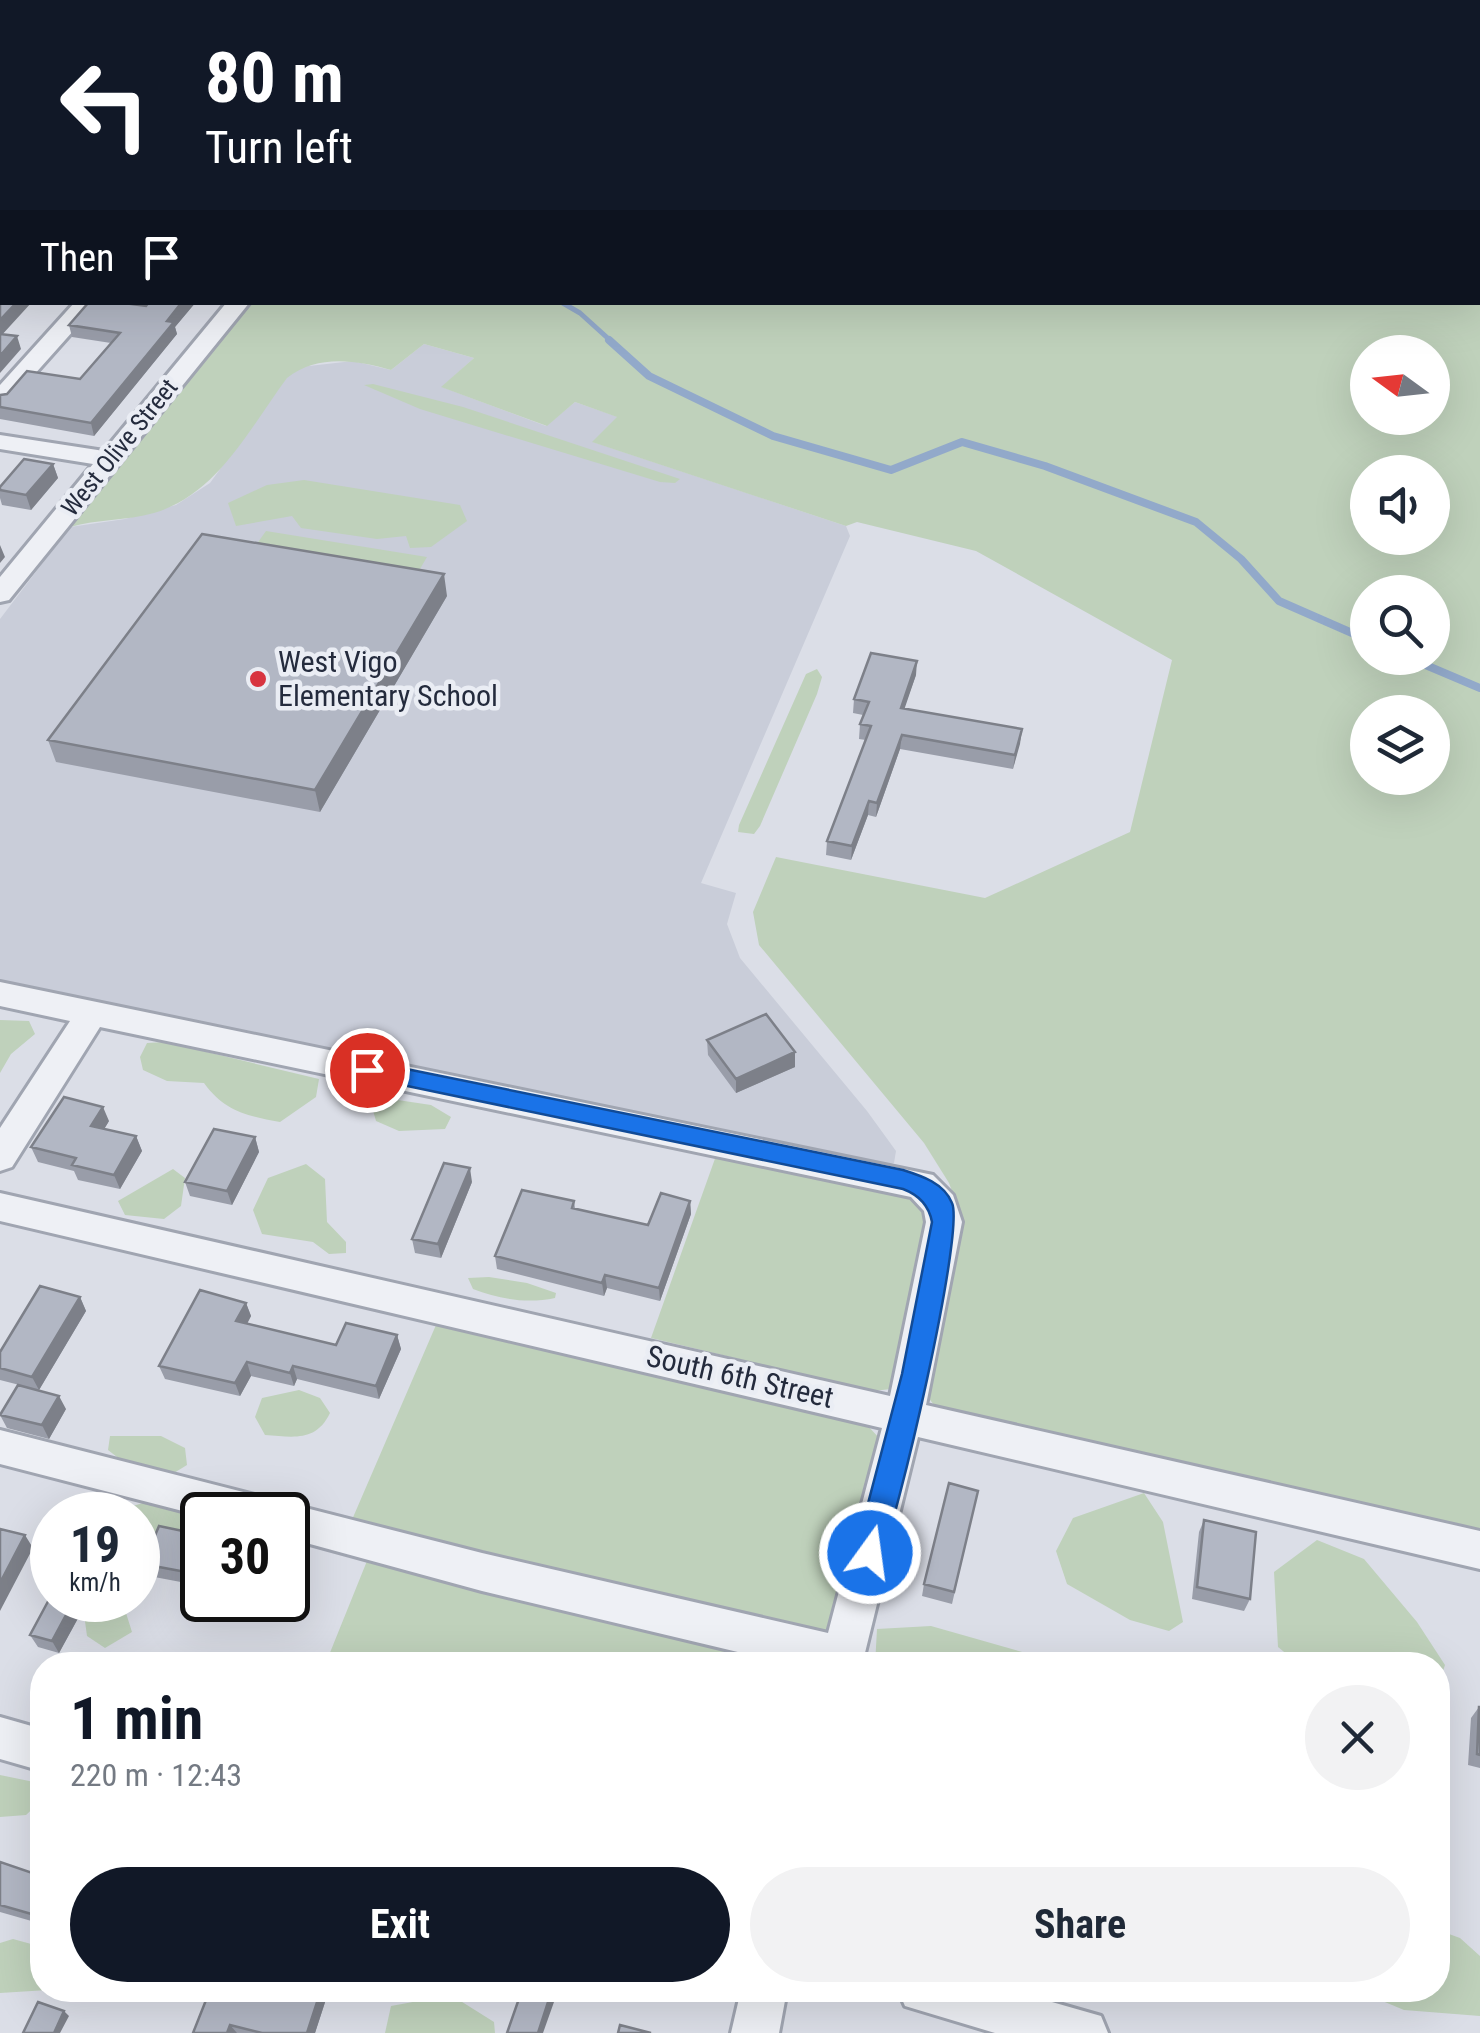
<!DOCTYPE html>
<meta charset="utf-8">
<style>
:root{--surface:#fff;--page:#f2f2f3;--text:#1f2937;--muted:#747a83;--accent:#111827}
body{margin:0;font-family:"Roboto Condensed",sans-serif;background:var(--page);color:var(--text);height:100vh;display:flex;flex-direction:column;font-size:38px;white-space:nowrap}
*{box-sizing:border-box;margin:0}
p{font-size:32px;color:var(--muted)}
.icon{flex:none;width:55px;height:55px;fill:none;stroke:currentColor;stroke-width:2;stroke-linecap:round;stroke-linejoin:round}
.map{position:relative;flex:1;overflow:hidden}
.panel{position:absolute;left:30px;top:1652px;width:1420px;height:350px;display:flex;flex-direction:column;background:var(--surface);border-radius:40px;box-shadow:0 10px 40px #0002}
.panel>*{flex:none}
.guide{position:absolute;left:0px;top:0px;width:1480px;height:305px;box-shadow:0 10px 40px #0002;background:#111827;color:#fff;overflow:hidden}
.needle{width:65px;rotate:285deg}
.buttons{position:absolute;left:1350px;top:335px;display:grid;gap:20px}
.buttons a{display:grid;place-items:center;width:100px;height:100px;border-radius:50%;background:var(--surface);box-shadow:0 10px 40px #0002;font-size:50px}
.speed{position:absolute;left:30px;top:1492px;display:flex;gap:20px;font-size:50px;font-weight:700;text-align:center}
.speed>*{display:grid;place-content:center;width:130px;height:130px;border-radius:50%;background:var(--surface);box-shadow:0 10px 40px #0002;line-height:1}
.speed small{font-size:25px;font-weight:400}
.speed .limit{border:5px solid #111;border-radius:15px;background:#fff;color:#111}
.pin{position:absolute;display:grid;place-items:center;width:85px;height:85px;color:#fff;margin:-42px;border:5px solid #fff;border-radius:50%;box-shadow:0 2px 10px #0007}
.me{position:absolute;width:110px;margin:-55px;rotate:14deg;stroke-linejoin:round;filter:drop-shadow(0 0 8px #0008)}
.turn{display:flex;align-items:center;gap:35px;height:210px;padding:0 40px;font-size:45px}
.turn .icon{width:130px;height:130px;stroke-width:2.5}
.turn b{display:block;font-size:70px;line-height:85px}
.then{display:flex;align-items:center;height:95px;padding:0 40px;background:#0003;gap:20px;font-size:38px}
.round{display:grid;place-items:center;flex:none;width:105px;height:105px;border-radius:52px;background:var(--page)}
.overview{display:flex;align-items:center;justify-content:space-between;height:170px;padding:0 40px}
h1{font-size:60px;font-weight:700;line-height:75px;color:var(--accent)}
.button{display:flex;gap:20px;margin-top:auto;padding:20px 40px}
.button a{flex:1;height:115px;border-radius:60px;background:var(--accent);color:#fff;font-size:40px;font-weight:700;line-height:115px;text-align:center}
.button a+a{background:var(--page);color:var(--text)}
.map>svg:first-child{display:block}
.built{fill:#c9cdd9}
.green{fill:#bfd1bb;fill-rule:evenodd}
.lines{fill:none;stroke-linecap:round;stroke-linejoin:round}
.stream-far1{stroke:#92a9ca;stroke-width:5}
.stream{stroke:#92a9ca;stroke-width:8}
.minor-casing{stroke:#a0a5b1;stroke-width:6}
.minor{fill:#eef0f5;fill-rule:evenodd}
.wall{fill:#999da9}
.shaded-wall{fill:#7d8089}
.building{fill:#b2b7c4;stroke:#7d8089;stroke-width:2.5}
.route{fill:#1a73e8;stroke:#114b97;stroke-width:2.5}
.poi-dot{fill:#d83440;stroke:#eaedf4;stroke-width:4}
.labels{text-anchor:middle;stroke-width:9;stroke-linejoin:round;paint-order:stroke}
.far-street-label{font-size:25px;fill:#242b3d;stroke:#eaedf4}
.poi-label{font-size:30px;fill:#242b3d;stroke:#eaedf4;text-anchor:start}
.street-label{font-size:30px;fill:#242b3d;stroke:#eaedf4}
</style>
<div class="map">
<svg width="1480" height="2033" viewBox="0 0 1480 2033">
<rect width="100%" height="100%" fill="#dbdee7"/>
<path class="built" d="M424 344 474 358 442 387 546 426 575 402 618 417 593 442 846 526 850 536 701 883 736 893 727 924 740 958 867 1111 896 1151 894 1163 886 1166 0 986V619L70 527 125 519 176 505 210 483 287 377 300 367 353 361 391 370Z"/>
<path class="green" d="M0 0H1480V1538L938 1410 927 1396 959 1236V1210L949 1183 924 1143 759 945 753 912 776 857 985 898 1130 832 1172 660 976 551 857 522 846 526 592 442 617 417 575 402 547 426 441 387 474 358 424 344 391 370C356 360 317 354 287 378 249 429 218 494 154 513 126 521 97 519 70 527L113 466 249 303 1478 302V2H2V131ZM1368 352H1432V418H1368ZM1368 472H1432V538H1368ZM1368 592H1432V658H1368ZM1368 712H1432V778H1368Z
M373 384 463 407 680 479 675 483 660 482 420 409 364 385Z
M304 480 460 505 467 521 431 547 410 548 406 536 377 539 301 528 292 516 236 526 228 503 267 485Z
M266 531 427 557 410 586 246 559Z
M817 669 822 677 817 694 760 826 754 834 738 832 739 825 806 674Z
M0 1020 29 1021 35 1034 11 1054 0 1073Z
M165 1042 319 1079 316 1097 280 1122C247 1116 224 1111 204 1083L167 1081 143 1070 140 1057 147 1043Z
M391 1099 431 1105 451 1117 445 1129 399 1131 376 1121 372 1107Z
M717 1153 911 1197 930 1216 891 1389 873 1391 651 1338Z
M306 1164 325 1179 327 1222 346 1242V1253L329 1254 313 1242 262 1234 253 1210 268 1178Z
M173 1169 185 1178 181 1206 164 1219 125 1215 118 1201Z
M489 1277 527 1283 556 1293 555 1298C527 1304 499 1299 473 1289L468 1278Z
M436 1325 867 1425 881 1440 829 1641 348 1529Z
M299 1390 320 1398 330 1413C316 1442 294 1437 265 1435L255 1417 262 1398Z
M110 1436H161L185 1448 187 1465 169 1476 130 1467 108 1450Z
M1144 1493 1163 1522 1183 1622 1169 1631 1130 1620 1067 1584 1056 1551 1073 1518Z
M150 1501 175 1507 189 1525 171 1533H138V1515H112V1512Z
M1317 1540 1364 1559 1417 1622 1445 1665 1438 1686V1665H1300L1278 1647 1274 1572Z
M371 1551 823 1665H325Z
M110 1608 126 1613 132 1632 105 1648 87 1636 84 1614Z
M931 1626 1068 1665H875L877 1629Z
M0 1775 34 1782 42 1800 26 1815 0 1817Z
M1438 1930 1460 1938 1480 1956V2016L1404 2010 1356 1990H1438Z
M13 1939 42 1947V1990H48L0 1993V1943Z
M451 1995 494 2022 495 2033H385L391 2006Z"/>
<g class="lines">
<path class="stream-far1" d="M561 302 580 313 612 342"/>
<path class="stream" d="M609 340 649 376 773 436 891 470 962 442 1045 466 1196 522 1241 559 1279 601 1368 640
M1409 658 1480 688"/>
<defs>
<path id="minor" d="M75 302H99L8 404 0 406V385Z
M227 302H250L9 600 0 602V577L93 464 0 449V435L104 451Z
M0 982 933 1175 953 1195 962 1222 926 1405 1480 1531V1569L918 1437 862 1665H792L482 1591 288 1538V1515L202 1516 0 1464V1430L482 1553 828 1633 882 1428 0 1221V1193L890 1396 926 1222 924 1211 911 1197 100 1027 12 1167 0 1171V1128L70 1021 0 1006Z
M0 1717 42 1729V1771L0 1759Z
M741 1990H787L779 2033H731Z
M898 1990H1010L1101 2016 1108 2033H995L905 2006Z"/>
</defs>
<use href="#minor" class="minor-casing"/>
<use href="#minor" class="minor"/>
</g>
<path class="wall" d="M149 302H196L175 327 177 334 94 436 0 419V395L80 379 111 343 72 337 69 325 146 306Z
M53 464 58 478 31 510 2 505 0 498V487Z
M447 596 320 812 56 762 48 740Z
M916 675 904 708 1022 729 1013 769 900 749 876 817 868 815 851 860 826 855 827 841 866 740 859 739 860 724 863 715 853 713 854 699Z
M707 1040 795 1052V1067L736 1093 708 1055Z
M109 1121 104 1129 136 1136 142 1151 120 1189 78 1180 74 1171 38 1162 31 1147Z
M255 1137 259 1152 232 1205 190 1196 185 1182Z
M472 1182 441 1258 415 1253 412 1239Z
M574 1201 575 1208 648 1225 690 1201 691 1214 660 1301 607 1288 604 1296 497 1269 495 1256Z
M80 1297 86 1311 39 1390 0 1380V1352Z
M246 1303 251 1316 247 1324 336 1345 397 1335 401 1349 379 1399 297 1379 294 1386 251 1376 240 1396 165 1379 159 1366Z
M66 1409 49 1439 7 1428 0 1415Z
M978 1491 952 1604 922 1596 924 1584Z
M1204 1520 1250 1599 1244 1611 1192 1599 1199 1532Z
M202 1535V1586L149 1576 143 1564Z
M52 1600H88L59 1653 38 1647 30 1635Z
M1479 1707H1480V1768L1468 1765 1471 1718Z
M0 1862 38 1875 42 1866V1924L0 1912Z
M329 1990 315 2033H193Z"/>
<path class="shaded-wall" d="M17 302H32L0 337V320Z
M182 302H196L175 327 177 334 94 436 91 423 167 321Z
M17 336 21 349 0 373V356Z
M53 464 58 478 31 510 26 495Z
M0 545 5 557 0 563Z
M444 574 447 596 320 812 315 790Z
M917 661 916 675 900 722 901 708Z
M1022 729 1020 744 1013 769 1015 755Z
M902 735 900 749 876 817 877 803Z
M869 801 868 815 851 860 852 846Z
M795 1052V1067L736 1093V1079Z
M103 1107 109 1121 97 1141 91 1126Z
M136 1136 142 1151 120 1189 114 1175Z
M255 1137 259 1152 232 1205 227 1191Z
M470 1168 472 1182 441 1258 438 1244Z
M690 1201 691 1214 660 1301 659 1288Z
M605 1275 607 1288 604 1296 602 1283Z
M80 1297 86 1311 39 1390 32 1377Z
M246 1303 251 1316 241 1335 236 1321Z
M397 1335 401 1349 379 1399 376 1386Z
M247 1362 251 1376 240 1396 235 1383Z
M293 1366 297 1379 294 1386 290 1373Z
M59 1396 66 1409 49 1439 42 1425Z
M25 1535 33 1548 0 1611V1583Z
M74 1600H88L59 1653 52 1641Z
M321 1990H329L315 2033H307Z
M551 1993 554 2002 543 2033H538Z
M64 2011 69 2016 60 2033H54Z
M230 2025 237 2033H227Z"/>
<path class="building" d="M2 255V302H17L0 320V257Z
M89 302H116L146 306 149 302H182L167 321 174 322 91 423 0 407V395L7 394 27 371 80 379 120 333 69 325Z
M0 334 17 336 0 356Z
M24 459 53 464 26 495 0 490V487Z
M202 534 444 574 315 790 48 740Z
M871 653 917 661 901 708 1022 729 1015 755 902 735 877 803 869 801 852 846 827 841 871 726 860 724 869 702 854 699Z
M766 1014 795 1052 736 1079 707 1040Z
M64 1097 103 1107 91 1126 136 1136 114 1175 72 1165 76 1158 31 1147Z
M214 1129 255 1137 227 1191 185 1182Z
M444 1163 470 1168 438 1244 412 1239Z
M522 1190 574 1201 572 1208 648 1225 661 1193 690 1201 659 1288 605 1275 602 1283 495 1256Z
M40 1286 80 1297 32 1377 0 1368V1352Z
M200 1290 246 1303 236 1321 336 1345 346 1323 397 1335 376 1386 293 1366 290 1373 247 1362 235 1383 159 1366Z
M18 1385 59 1396 42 1425 0 1415Z
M949 1483 978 1491 954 1592 924 1584Z
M1204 1520 1256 1532 1250 1599 1197 1587Z
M159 1526 202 1535V1575L143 1564Z
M0 1529 25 1535 0 1583Z
M52 1594V1600H74L52 1641 30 1635Z
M1479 1707H1480V1755L1477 1754Z
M0 1862 38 1875 42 1866V1917L0 1905Z
M210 1990H321L307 2033H262L230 2025 227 2033H193Z
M522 1990H544L551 1993 538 2033H507Z
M38 2002 64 2011 54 2033H23Z
M620 2025 651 2033H618Z"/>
<path class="route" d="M367 1061 903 1170C922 1176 944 1183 952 1203 965 1232 897 1523 879 1563L870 1566 860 1563 855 1553 902 1374 932 1222C929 1206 919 1195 903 1189L359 1076 356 1070 359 1063Z"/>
<circle class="poi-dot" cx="258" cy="679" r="10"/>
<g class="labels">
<g class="far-street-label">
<text transform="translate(119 447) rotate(-51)" y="9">West Olive Street</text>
</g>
<g class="poi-label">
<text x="278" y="672">West Vigo<tspan x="278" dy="34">Elementary School</tspan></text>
</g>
<g class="street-label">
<text transform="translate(740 1377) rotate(13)" y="10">South 6th Street</text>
</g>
</g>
</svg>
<div class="buttons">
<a><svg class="needle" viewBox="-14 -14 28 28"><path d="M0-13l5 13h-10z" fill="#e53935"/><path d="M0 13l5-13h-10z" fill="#747a83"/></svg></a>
<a><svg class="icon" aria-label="sound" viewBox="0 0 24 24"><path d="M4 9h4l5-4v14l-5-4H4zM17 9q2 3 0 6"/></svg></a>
<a><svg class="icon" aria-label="search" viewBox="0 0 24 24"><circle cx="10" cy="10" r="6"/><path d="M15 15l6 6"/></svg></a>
<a><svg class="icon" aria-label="layers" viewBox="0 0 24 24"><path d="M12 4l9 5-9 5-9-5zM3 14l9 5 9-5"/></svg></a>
</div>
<div class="speed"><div>19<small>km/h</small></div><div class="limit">30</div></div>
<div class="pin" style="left:367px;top:1070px;background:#d93025"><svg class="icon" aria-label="arrive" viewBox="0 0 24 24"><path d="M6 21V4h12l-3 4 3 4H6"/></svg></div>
<svg class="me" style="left:870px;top:1553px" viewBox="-20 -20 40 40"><circle r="17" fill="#1a73e8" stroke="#fff" stroke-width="3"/><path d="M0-11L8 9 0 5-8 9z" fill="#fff"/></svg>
<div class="guide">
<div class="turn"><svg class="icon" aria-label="left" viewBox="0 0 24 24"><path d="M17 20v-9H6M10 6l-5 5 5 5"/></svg><div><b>80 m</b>Turn left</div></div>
<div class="then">Then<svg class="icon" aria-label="arrive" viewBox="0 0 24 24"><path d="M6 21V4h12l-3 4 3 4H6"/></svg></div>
</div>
<section class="panel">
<div class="overview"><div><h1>1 min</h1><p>220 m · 12:43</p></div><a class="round"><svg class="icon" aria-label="close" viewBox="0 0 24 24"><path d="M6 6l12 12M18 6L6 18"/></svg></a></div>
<div class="button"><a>Exit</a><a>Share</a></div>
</section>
</div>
